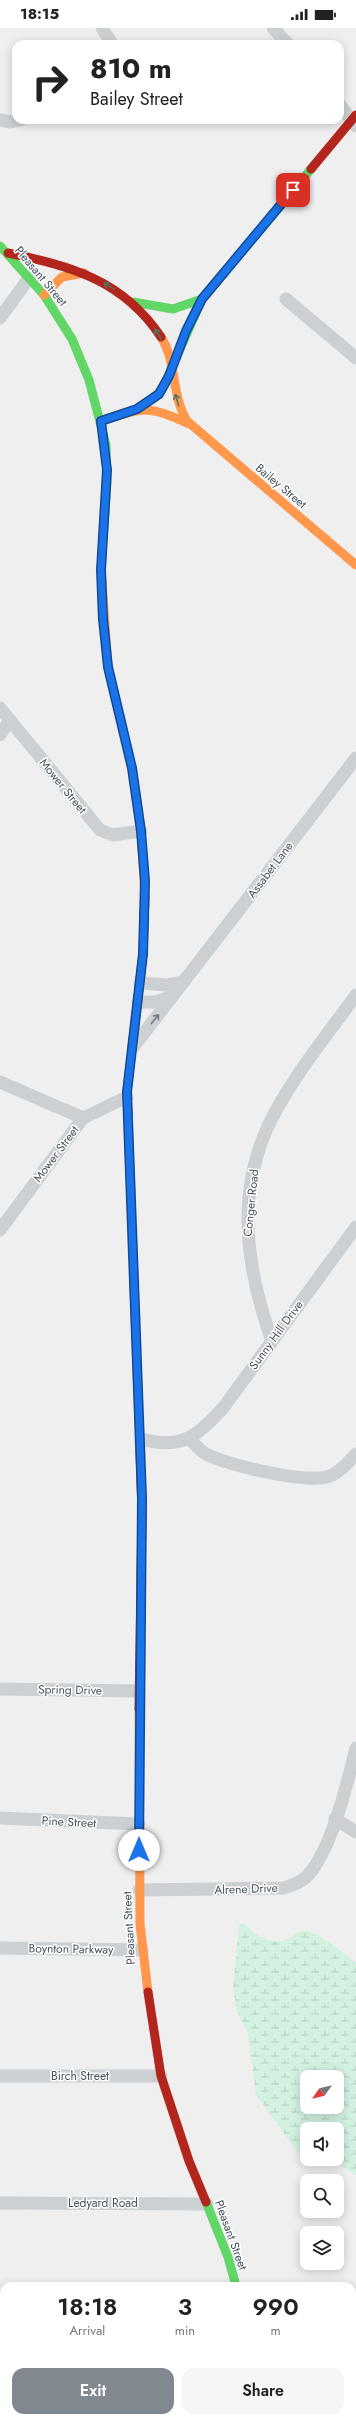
<!DOCTYPE html>
<style>
:root{--surface:#fff;--page:#f6f6f6;--text:#222;--muted:#767676;--accent:#818890}
body{margin:0;font-family:Jost,sans-serif;background:var(--page);color:var(--text);height:100vh;display:flex;flex-direction:column;font-size:15px;white-space:nowrap}
*{box-sizing:border-box;margin:0}
p{font-size:13px;color:var(--muted)}
.icon{flex:none;width:22px;height:22px;fill:none;stroke:currentColor;stroke-width:2;stroke-linecap:round;stroke-linejoin:round}
.map{position:relative;flex:1;overflow:hidden}
.details{position:absolute;left:0px;top:2254px;width:356px;height:140px;display:flex;flex-direction:column;background:var(--surface);border-radius:12px 12px 0 0;box-shadow:0 2px 10px #0003}
.details>*{flex:none}
.guide{position:absolute;left:12px;top:12px;width:332px;height:84px;border-radius:12px;box-shadow:0 2px 10px #0003;background:#fff;color:var(--text);overflow:hidden}
.needle{width:26px;rotate:236deg}
.buttons{position:absolute;left:300px;top:2042px;display:grid;gap:8px}
.buttons a{display:grid;place-items:center;width:44px;height:44px;border-radius:8px;background:var(--surface);box-shadow:0 2px 10px #0003;font-size:20px}
.pin{position:absolute;display:grid;place-items:center;width:34px;height:34px;color:#fff;margin:-17px;border-radius:8px;box-shadow:0 2px 6px #0006}
.me{position:absolute;width:44px;margin:-22px;rotate:0deg;stroke-linejoin:round;filter:drop-shadow(0 0 3px #0008)}
.turn{display:flex;align-items:center;gap:14px;height:84px;padding:0 12px;font-size:18px}
.turn .icon{width:52px;height:52px;stroke-width:2.5}
.turn b{display:block;font-size:28px;line-height:34px}
.eta{display:flex;justify-content:space-evenly;align-items:center;height:68px;text-align:center}
.eta b{font-size:24px;font-weight:600;line-height:28px}
.cta{display:flex;gap:8px;margin-top:auto;padding:8px 12px}
.cta a{flex:1;height:46px;border-radius:12px;background:var(--accent);color:#fff;font-size:16px;font-weight:600;line-height:46px;text-align:center}
.cta a+a{background:var(--page);color:var(--text)}
.status{display:flex;justify-content:space-between;align-items:center;height:28px;padding:0 20px;background:var(--surface);direction:ltr}
.status svg{height:11px;fill:currentColor}
.map>svg:first-child{display:block}
.wetland{fill:url(#wetland-marsh);fill-rule:evenodd}
.lines{fill:none;stroke-linecap:round;stroke-linejoin:round}
.street{stroke:#ccd0d3;stroke-width:13}
.fast{stroke:#63d668;stroke-width:9}
.slow{stroke:#ff974d;stroke-width:9}
.jam{stroke:#b3261e;stroke-width:9}
.oneway{stroke:#4e7860}
.oneway2{stroke:#747d86}
.route-casing{stroke:#114b97;stroke-width:10}
.route{stroke:#1a73e8;stroke-width:7}
.labels{text-anchor:middle;stroke-width:3;stroke-linejoin:round;paint-order:stroke}
.street-label{font-size:12px;fill:#45505d;stroke:#fff}
</style>
<div class="status"><b>18:15</b><svg viewBox="0 0 49 12"><path d="M0 12V9h3v3zM5 12V6h3v6zM10 12V3h3v9zM15 12V0h3v12zM26 1h20v11H26zM47 4h2v5h-2z"/></svg></div>
<div class="map">
<svg width="356" height="2394" viewBox="0 0 356 2394">
<defs>
<pattern id="wetland-marsh" width="20" height="14" patternUnits="userSpaceOnUse"><rect width="20" height="14" fill="#d2f1e0"/><path d="M1 5h8M5 5V1M11 12h8M15 12V8" fill="none" stroke="#b6d0c3"/></pattern>
</defs>
<rect width="100%" height="100%" fill="#f0efef"/>
<path class="wetland" d="M239 1896H245C254 1906 267 1916 282 1913 292 1911 298 1899 310 1904 324 1908 343 1926 356 1934V2147L335 2134 321 2131H337V2101H307V2128L298 2125 256 2067 248 2005 237 1984 233 1959ZM307 2049H337V2079H307Z"/>
<g class="lines">
<path class="street" d="M102 0 112 16
M273 0 288 16
M340 77 356 98
M0 92 11 94 21 92
M286 271 356 330
M0 290 29 250
M0 680 100 802 113 807 141 803
M0 707 10 692
M140 955 167 957 184 954
M138 974H156L173 968
M134 1018 356 730
M0 1054 83 1090
M0 1202 83 1090 127 1069
M272 1313C244 1234 234 1155 278 1079 300 1040 329 1004 356 967
M189 1410C195 1416 201 1425 210 1428 234 1438 303 1455 327 1449 339 1446 348 1434 356 1426
M141 1411C182 1422 196 1409 223 1380L356 1199
M0 1661 139 1663
M0 1790 139 1796
M335 1791 356 1804
M139 1862 283 1860C291 1858 299 1855 305 1850 330 1828 348 1753 356 1720
M0 1920 142 1922
M0 2048H161
M0 2175 207 2176
M0 2305H4"/>
<path class="fast" d="M0 218 44 267 72 311 89 352 106 417 107 456 101 540
M133 274 173 281 202 271
M137 381 154 370 163 360 202 271 311 141
M206 2174 228 2229 236 2258"/>
<path class="slow" d="M44 267 62 249 84 245
M161 309C177 334 171 367 187 393L356 537
M101 393C142 380 149 376 189 396
M101 540 108 639 132 740 141 803 145 869
M128 1086 140 1424
M139 1681 140 1896 148 1964"/>
<path class="jam" d="M311 141 356 87
M8 225C71 238 123 252 161 309
M128 1086 127 1064 143 926 145 869
M139 1681 142 1484 140 1424
M148 1964 161 2048 189 2133 206 2174
M249 2394 250 2390"/>
</g>
<defs><path id="oneway-shaft" d="M-6 0H5M1.5-3L5.5 0L1.5 3" fill="none" stroke-width="1.6" stroke-linecap="round" stroke-linejoin="round"/></defs>
<g class="oneway">
<use href="#oneway-shaft" transform="translate(109 258) rotate(-148)"/>
<use href="#oneway-shaft" transform="translate(158 306) rotate(-121)"/>
<use href="#oneway-shaft" transform="translate(177 372) rotate(-108)"/>
</g>
<use class="oneway2" href="#oneway-shaft" transform="translate(155 991) rotate(-51)"/>
<g class="lines">
<defs>
<path id="route" d="M139 1822 142 1470 127 1064 143 926 145 853 141 803 132 740 108 639 103 591 101 542 107 442 101 393 137 381 159 366 169 348 186 303 202 271 293 162"/>
</defs>
<use href="#route" class="route-casing"/>
<use href="#route" class="route"/>
</g>
<g class="labels">
<g class="street-label">
<text transform="translate(41 248) rotate(50)" y="4">Pleasant Street</text>
<text transform="translate(281 458) rotate(40)" y="4">Bailey Street</text>
<text transform="translate(63 758) rotate(51)" y="4">Mower Street</text>
<text transform="translate(270 842) rotate(-53)" y="4">Assabet Lane</text>
<text transform="translate(56 1126) rotate(-53)" y="4">Mower Street</text>
<text transform="translate(251 1175) rotate(-84)" y="4">Conger Road</text>
<text transform="translate(276 1307) rotate(-54)" y="4">Sunny Hill Drive</text>
<text transform="translate(70 1662) rotate(1)" y="4">Spring Drive</text>
<text transform="translate(69 1794) rotate(3)" y="4">Pine Street</text>
<text transform="translate(246 1861) rotate(-2)" y="4">Alrene Drive</text>
<text transform="translate(129 1900) rotate(-93)" y="4">Pleasant Street</text>
<text transform="translate(71 1921) rotate(1)" y="4">Boynton Parkway</text>
<text x="80" y="2052">Birch Street</text>
<text x="103" y="2179">Ledyard Road</text>
<text transform="translate(231 2207) rotate(70)" y="4">Pleasant Street</text>
</g>
</g>
</svg>
<div class="buttons">
<a><svg class="needle" viewBox="-14 -14 28 28"><path d="M0-13l5 13h-10z" fill="#e53935"/><path d="M0 13l5-13h-10z" fill="#767676"/></svg></a>
<a><svg class="icon" aria-label="sound" viewBox="0 0 24 24"><path d="M4 9h4l5-4v14l-5-4H4zM17 9q2 3 0 6"/></svg></a>
<a><svg class="icon" aria-label="search" viewBox="0 0 24 24"><circle cx="10" cy="10" r="6"/><path d="M15 15l6 6"/></svg></a>
<a><svg class="icon" aria-label="layers" viewBox="0 0 24 24"><path d="M12 4l9 5-9 5-9-5zM3 14l9 5 9-5"/></svg></a>
</div>
<div class="pin" style="left:293px;top:162px;background:#d93025"><svg class="icon" aria-label="arrive" viewBox="0 0 24 24"><path d="M6 21V4h12l-3 4 3 4H6"/></svg></div>
<svg class="me" style="left:139px;top:1822px" viewBox="-20 -20 40 40"><circle r="19" fill="#fff"/><path d="M0-13L10 11 0 6-10 11z" fill="#1a73e8"/></svg>
<div class="guide">
<div class="turn"><svg class="icon" aria-label="right" viewBox="0 0 24 24"><path d="M7 20v-9h11M14 6l5 5-5 5"/></svg><div><b>810 m</b>Bailey Street</div></div>
</div>
<section class="details">
<div class="eta">
<div><b>18:18</b><p>Arrival</p></div>
<div><b>3</b><p>min</p></div>
<div><b>990</b><p>m</p></div>
</div>
<div class="cta"><a>Exit</a><a>Share</a></div>
</section>
</div>
